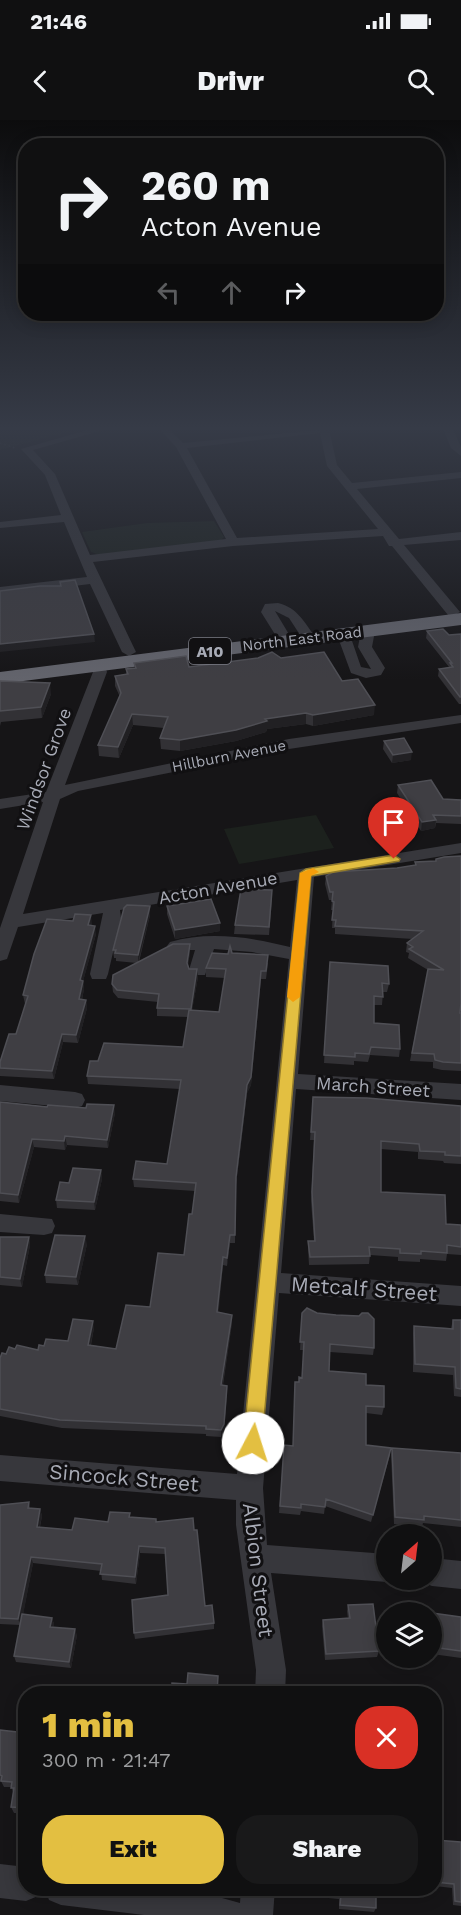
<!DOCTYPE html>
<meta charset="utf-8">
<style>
:root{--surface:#101011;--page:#19191a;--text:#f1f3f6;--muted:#9c9d9f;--line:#303031;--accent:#e3bf41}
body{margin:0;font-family:"Work Sans",sans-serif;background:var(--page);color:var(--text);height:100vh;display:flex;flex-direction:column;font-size:22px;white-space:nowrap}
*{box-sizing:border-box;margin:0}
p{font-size:20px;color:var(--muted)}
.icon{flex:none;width:33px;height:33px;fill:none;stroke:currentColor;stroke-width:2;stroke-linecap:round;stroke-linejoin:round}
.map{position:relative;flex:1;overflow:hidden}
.details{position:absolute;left:18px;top:1566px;width:424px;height:210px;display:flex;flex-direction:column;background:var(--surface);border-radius:24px;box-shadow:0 3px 15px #0003,0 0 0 2px var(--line)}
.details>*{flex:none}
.banner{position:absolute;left:18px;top:18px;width:426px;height:183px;border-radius:24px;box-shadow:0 3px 15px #0003,0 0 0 2px var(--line);background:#101011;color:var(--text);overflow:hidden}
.needle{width:39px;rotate:28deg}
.fabs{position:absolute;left:376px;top:1404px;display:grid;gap:12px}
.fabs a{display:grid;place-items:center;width:66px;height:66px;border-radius:50%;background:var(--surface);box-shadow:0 3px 15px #0003,0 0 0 2px var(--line);font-size:30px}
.pin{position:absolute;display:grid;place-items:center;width:51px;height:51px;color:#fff;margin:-62px -26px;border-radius:50% 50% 50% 0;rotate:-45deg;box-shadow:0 0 6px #0007}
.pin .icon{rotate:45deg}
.me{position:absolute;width:66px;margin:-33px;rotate:5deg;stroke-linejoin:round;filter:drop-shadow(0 0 4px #0008)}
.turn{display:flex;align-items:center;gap:21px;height:126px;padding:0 24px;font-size:27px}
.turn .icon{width:78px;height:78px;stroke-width:2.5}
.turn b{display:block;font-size:42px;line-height:51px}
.lanes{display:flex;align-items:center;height:57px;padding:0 24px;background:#0003;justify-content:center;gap:30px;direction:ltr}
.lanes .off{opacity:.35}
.round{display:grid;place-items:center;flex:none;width:63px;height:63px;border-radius:24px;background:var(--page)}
.headline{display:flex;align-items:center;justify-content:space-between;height:102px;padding:0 24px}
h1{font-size:36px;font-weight:800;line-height:45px;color:var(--accent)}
.button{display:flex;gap:12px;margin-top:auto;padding:12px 24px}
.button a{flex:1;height:69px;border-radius:24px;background:var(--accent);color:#111;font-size:24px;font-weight:800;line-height:69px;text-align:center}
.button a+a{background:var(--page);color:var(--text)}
.status{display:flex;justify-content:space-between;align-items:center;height:42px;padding:0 30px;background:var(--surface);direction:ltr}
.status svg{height:16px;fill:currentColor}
header{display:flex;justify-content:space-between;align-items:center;height:78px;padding:0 24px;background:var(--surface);font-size:27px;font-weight:800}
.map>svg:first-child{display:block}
.green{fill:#1c211d}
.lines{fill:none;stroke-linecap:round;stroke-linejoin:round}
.path{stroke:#3d3e43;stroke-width:1.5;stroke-dasharray:1.5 3;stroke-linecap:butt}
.minor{fill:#37373c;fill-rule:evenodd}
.highway{fill:#63646c;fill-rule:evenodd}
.wall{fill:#323135}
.shaded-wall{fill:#212023}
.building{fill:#3f3e43;stroke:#4f4f55;stroke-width:1.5}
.route{fill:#e3bf41;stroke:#947c2a;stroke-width:1.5}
.slow{fill:#f59e0b}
.labels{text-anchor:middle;stroke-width:6;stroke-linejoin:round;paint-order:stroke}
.far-street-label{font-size:15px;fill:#a8abb6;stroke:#111012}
.shield{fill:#111012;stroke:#7b7c85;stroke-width:1.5}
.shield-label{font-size:16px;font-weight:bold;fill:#a8abb6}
.street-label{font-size:18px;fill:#a8abb6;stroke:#111012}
.near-street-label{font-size:21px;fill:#a8abb6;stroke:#111012}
</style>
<div class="status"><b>21:46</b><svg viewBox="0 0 49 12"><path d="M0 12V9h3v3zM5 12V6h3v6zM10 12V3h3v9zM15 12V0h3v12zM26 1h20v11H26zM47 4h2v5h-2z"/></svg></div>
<header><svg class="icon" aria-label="back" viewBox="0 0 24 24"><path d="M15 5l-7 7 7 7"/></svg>Drivr<svg class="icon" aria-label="search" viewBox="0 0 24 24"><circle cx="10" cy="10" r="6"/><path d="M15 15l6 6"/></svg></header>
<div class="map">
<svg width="461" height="1795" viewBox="0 0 461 1795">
<rect width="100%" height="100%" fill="#161517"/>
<path class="green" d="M0 309H79L0 330Z
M214 401 224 417 220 421 100 435 91 432 82 412 147 403Z
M316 695 334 728 239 744 224 709Z"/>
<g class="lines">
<path class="path" d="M0 323 15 328"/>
<path class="minor" d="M91 309H107L33 330 55 354 90 435 226 419 176 327 159 309H169L183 323 329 309 337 345 352 363 461 352V358L357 369 399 419 461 412V420L404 425 460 492 453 496 448 495 392 426H389L383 416 233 426 93 442 136 532 129 536 122 532 90 464 0 475V467L87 457 64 402 0 408V402L61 395 45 355 21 329ZM320 313 327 346 378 409 237 418 187 328Z
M443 309H453L461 327V336L451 328Z
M278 483C298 488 304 502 316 518L314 521H304L289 498 275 491 293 521 291 524H281L261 492 265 484Z
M368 507 375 511 372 527 385 548 381 555 366 558 351 553 340 523 329 515 336 511 351 518 361 547 371 549 358 527 361 511Z
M99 541 104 542 107 552 65 665 289 619 461 595V603L289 629 78 671 60 679 23 794 461 723V733L314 757 298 954 461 964V980L296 969 281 1153 461 1166V1186L279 1173 263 1368 267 1425 387 1434V1460H393L387 1462 271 1453 286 1550 285 1574H255L256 1550 236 1405V1380L0 1361V1335L237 1354 289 839 252 832 214 829 205 855H191L189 850 195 830H170L167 826 170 822C208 811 251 817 290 827L297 760 120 790 121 798 108 854 106 859H92L90 854 103 793 18 807 7 839 0 841V808L43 682 0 689V679L46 672 93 552 92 545Z
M0 965 75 972 82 974 85 980 82 986 75 988 0 981Z
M0 1094 52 1099 55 1106 52 1113 44 1115 0 1112Z
M432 1438 461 1441V1469L432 1466 422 1462 421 1460H432Z
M0 1744 26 1747V1768H41L38 1776 26 1781 0 1778Z
M45 1768H186L240 1783 241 1768H275L273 1795H144L61 1785 49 1780Z"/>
<path class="highway" d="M461 493V505L0 564V552Z"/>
</g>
<path class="wall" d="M427 511 449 515 461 514V584H459L438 556 439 549 449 547 426 518Z
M281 538 342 561 374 595 313 606 306 604 267 609 266 612 236 621 180 631 161 629 160 618 164 608 133 605 119 638 99 636 98 625 120 577 115 566V556L126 554V549L135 548 134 543 189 547Z
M0 561 51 574 42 598 1 602 0 606Z
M384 621 411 640 392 643 383 629Z
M398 665 443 679 461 680V704L436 703 435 708 421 711 397 673Z
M436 739 460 893H461V951L442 950 433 948V942L410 941 428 850 408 838 409 833 406 832 407 823 413 819 335 814V808H332L333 790H331L332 780H329L325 764 326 756 397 748 415 745V742L435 741Z
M272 779 269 815 234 814 235 805Z
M150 786V795L139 842 190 824V832L188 845 189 849 198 857 192 890 219 892 225 858 206 857V848L228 834 232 833 268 843 266 859H261L251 965 247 973 243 1007 236 1065 235 1123H230L227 1146 223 1145 218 1192 232 1203 223 1265 227 1266V1273L224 1312 221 1317 206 1316V1314L62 1308 0 1296V1238L15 1229 38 1230 44 1226 68 1221 94 1208 91 1225 116 1229 150 1187 184 1135 192 1094 195 1071 134 1067 133 1059 167 1044 180 969 88 964 87 956 98 941 183 927 188 897 157 896V888L158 882 118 878 113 872 112 864 137 843 116 841V838H114L113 830Z
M167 786 220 811 175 819 167 794Z
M92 804 91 805 96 814 83 861 84 869 82 880H86L87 888 78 923 63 922 54 959 0 956V942L16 914 26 884H25L23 875Z
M330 842 389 864 387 872H383L382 885H374V903L400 929 399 937 370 935 368 942 354 941V945L324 943Z
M313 977 461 986V1044L444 1043 443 1041 418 1039V1032L381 1029V1072L446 1104 461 1105V1135L447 1134 446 1141 420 1139V1142L398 1141V1137L370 1135 369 1144 309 1145 308 1129V1121H314L311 1081 314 1020H310Z
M0 982 115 993 108 1028 67 1025 65 1030 34 1027 19 1083 0 1081Z
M101 1050 102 1059 95 1090 57 1088 56 1080Z
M0 1117H29L30 1125 22 1167 0 1165Z
M87 1124 78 1165 46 1163 45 1155Z
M302 1193 374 1228 373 1235 330 1232 329 1251 366 1265 384 1287 382 1295 366 1293V1325L390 1335 371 1402 325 1386 324 1394 301 1391 300 1395 279 1393 284 1325 293 1326 302 1258 304 1230H300Z
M453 1200H461V1277L454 1276 453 1255 413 1252V1213L414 1206 451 1208Z
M392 1328 461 1333V1407L423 1403 422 1407 394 1404 391 1335Z
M29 1382 30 1388 40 1389 42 1396 40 1407 72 1410 130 1397 194 1410 205 1486 214 1503V1509L135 1519 134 1513 168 1475 165 1434 140 1433 136 1464 102 1460 101 1451 33 1443 23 1494 52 1498 54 1504 53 1507 77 1515 71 1548 16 1542 14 1536 20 1505 0 1504V1385Z
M348 1485 379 1531 377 1537 325 1540 322 1506 323 1500 348 1499 347 1491Z
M432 1493 461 1497V1538L432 1534Z
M0 1610 26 1613V1693H14L11 1687 13 1672 11 1667H4L1 1661H0Z
M435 1720 461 1722V1786L453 1785 452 1768 435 1766Z
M308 1768H376V1788L374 1792 339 1789V1779L308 1776Z"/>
<path class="shaded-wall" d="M94 514 95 522 0 532V524Z
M50 563 51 574 42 598 41 587Z
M375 585 374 595 313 606V595Z
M306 593V604L267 609 266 612 236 621 180 631V620L265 599Z
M132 594 133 605 119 638 118 627Z
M412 632 411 640 392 643 393 635Z
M436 700 435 708 421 711 422 702Z
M150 786V795L138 843V835Z
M91 795 92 804 89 814 88 805Z
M220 803V811L175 819V810Z
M95 806 96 814 81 869 80 860Z
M190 824V832L187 851V843Z
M197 849 198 857 191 897V889Z
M261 851 251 965 247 973 236 1065 235 1123 236 1057Z
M83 861 84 869 80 888 79 879Z
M86 880 87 888 78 923 76 915Z
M62 914 63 922 54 959 52 951Z
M114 985 115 993 108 1028 107 1020Z
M65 1016 67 1025 65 1030 64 1021Z
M32 1019 34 1027 19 1083 18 1075Z
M101 1050 102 1059 95 1090 94 1082Z
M230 1115V1123L227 1146V1138Z
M85 1116 87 1124 78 1165 76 1157Z
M29 1117 30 1125 22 1167 20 1159Z
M223 1137V1145L218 1200 217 1192Z
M232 1195V1203L221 1273V1265Z
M93 1201 94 1208 89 1232 88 1225Z
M227 1266 224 1312 221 1317V1310Z
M40 1389 42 1396 38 1413 37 1407Z
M139 1426 140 1433 136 1464 135 1457Z
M31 1437 33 1443 21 1506 18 1499Z
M52 1498 54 1504 52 1513 50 1507Z
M75 1509 77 1515 71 1548 69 1542Z"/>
<path class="building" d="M75 460 94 514 0 524V471L40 466H61L60 462Z
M443 509 449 515 461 514V577H460L439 549 453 547 450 543H452L427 511Z
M272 532 281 538 324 532 342 561 358 559 375 585 313 595 306 593 265 599 267 601 236 610 180 620 160 618 168 597 132 594 118 627 98 625 121 573 115 556 128 554 126 549 136 548 134 543 186 536 189 547 258 538Z
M0 561 50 563 41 587 0 591Z
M404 618 412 632 393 635 384 621Z
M431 660 443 679 461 680V696L433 695 436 700 422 702 398 665Z
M461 736V883L460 893H461V943L443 942 435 940 434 934 412 933 428 849 444 850 409 829 413 827 407 823 423 811 335 806 336 800H332L334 782 332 781 333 772H330L326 756 333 752 397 748 416 745 415 742 436 741V739L444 737Z
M241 769 272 770 269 807 235 805Z
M211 779 220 803 175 810 167 786Z
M127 785 150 786 138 835 115 833 116 830H113L124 788Z
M75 794 91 795 88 805 95 806 80 860 83 861 79 879 86 880 76 915 62 914 52 951 0 948V942L9 914H16L28 876 23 875 34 834 47 799 73 801Z
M173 824H190L187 843 189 849H197L191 889 157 888 159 874 117 870 112 864 113 855Z
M230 826 232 833 268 835 266 851H261L251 957 247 965 243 999 236 1057 235 1115H230L227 1138 223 1137 217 1192 232 1195 221 1265 227 1266 224 1304 221 1310 206 1309V1306L60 1300 0 1289V1238L2 1233 6 1234 9 1227 15 1229 17 1225 38 1230 39 1225 44 1226 46 1219 68 1221 73 1199 93 1201 88 1225 116 1229 126 1185 150 1187 158 1133 184 1135 189 1094H192L196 1063 133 1059 136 1041 167 1044 181 960 87 956 90 941H98L104 923 183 927 189 890 219 892 226 849 206 848 212 833 228 834Z
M330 842 388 846 389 864 382 863 383 877 374 876V903L399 905 400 929 371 927 369 934 355 933V937L324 935Z
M313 977 367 978 461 986V1036L445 1035V1032L420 1031 419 1024 381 1021V1072L445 1075 446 1104 461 1105V1127L447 1125V1133L421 1131V1134L400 1133V1129L369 1127 370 1136 310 1137 308 1121H315L312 1072 315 1012H311Z
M0 982 47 987 48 985 86 988 87 984 114 985 107 1020 65 1016 64 1021 32 1019 18 1075 0 1073Z
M73 1048 101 1050 94 1082 56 1080 60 1062 69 1063Z
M55 1115 85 1116 76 1157 45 1155Z
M0 1117H29L20 1159 0 1157Z
M307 1188 317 1193 336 1195 359 1196 362 1193H368L374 1199V1228L330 1224 329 1251 366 1254V1265L384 1266V1287L366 1286V1325L391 1328 373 1395 326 1379 325 1387 301 1384V1388L280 1386 284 1325 293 1326 295 1262H299V1257L302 1258 304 1222H300L302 1193Z
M453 1200H461V1269L456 1268 455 1247 415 1244 414 1206 453 1209Z
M392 1328 461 1333V1400L424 1396V1400L395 1397Z
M29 1382 28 1388 40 1389 37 1407 72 1410 75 1398 108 1402 110 1392 130 1393 129 1397 156 1399V1402L193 1398 194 1410H197L205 1486 212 1485 214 1503 134 1513 132 1480 168 1475 165 1428 139 1426 135 1457 100 1454 102 1444 31 1437 18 1499 0 1498V1385Z
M373 1484 379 1531 326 1534 323 1500 350 1498 348 1485Z
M398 1489 427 1492H398Z
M432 1493 461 1497V1531L432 1527Z
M22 1494 52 1498 50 1507 75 1509 69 1542 14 1536Z
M188 1553 218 1556 217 1574H171L172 1563 187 1564Z
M0 1610 26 1613V1688L11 1687 14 1668H11L12 1662 1 1661 2 1656 0 1655Z
M435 1720 461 1722V1782L455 1781 454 1764 435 1762Z
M309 1768H376V1788L340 1785 341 1775 309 1772Z"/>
<linearGradient id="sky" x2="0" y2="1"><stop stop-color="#0c0c0d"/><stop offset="0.55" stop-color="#363b47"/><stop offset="1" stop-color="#363b47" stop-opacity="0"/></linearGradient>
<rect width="461" height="560" fill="url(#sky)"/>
<path class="route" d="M394 735 400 739 399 741 311 756 262 1323 259 1329 253 1331 246 1329 243 1323 300 753 306 749Z"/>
<path class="slow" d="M313 748 319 752 311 756 300 877 293 882 287 877 300 753Z"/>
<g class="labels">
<g class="far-street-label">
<text transform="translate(302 519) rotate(-7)" y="5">North East Road</text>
<text transform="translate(229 636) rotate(-11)" y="5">Hillburn Avenue</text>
</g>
<rect class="shield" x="189" y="518" width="42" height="26" rx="4.5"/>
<g class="shield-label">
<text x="210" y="537">A10</text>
</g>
<g class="street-label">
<text transform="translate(44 649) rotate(-70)" y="6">Windsor Grove</text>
<text transform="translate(218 768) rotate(-10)" y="6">Acton Avenue</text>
<text transform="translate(373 967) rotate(4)" y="6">March Street</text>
</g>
<g class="near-street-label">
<text transform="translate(364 1169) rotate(4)" y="7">Metcalf Street</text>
<text transform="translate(124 1358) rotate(5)" y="7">Sincock Street</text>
<text transform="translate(258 1450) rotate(83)" y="7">Albion Street</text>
</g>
</g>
</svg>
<div class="fabs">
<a><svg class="needle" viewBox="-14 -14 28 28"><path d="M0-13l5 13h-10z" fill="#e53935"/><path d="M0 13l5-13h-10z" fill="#9c9d9f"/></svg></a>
<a><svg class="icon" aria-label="layers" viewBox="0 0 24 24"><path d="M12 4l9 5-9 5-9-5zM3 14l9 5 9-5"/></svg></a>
</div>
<div class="pin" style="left:394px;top:739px;background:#d93025"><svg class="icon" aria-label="arrive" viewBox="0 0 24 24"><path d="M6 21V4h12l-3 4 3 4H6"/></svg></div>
<svg class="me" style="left:253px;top:1323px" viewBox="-20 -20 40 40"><circle r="19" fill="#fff"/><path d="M0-13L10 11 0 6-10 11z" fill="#e3bf41"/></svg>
<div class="banner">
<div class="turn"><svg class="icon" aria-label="right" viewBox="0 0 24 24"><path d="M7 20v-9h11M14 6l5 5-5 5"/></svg><div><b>260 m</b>Acton Avenue</div></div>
<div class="lanes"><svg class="icon off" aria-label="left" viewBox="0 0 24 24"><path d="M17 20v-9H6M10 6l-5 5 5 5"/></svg><svg class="icon off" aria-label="ahead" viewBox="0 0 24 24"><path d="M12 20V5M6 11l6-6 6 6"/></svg><svg class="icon" aria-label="right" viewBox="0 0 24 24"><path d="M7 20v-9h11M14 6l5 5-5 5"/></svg></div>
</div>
<section class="details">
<div class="headline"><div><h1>1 min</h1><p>300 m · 21:47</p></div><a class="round" style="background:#d93025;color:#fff"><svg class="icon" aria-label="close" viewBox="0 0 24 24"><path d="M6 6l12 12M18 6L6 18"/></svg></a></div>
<div class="button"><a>Exit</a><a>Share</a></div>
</section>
</div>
